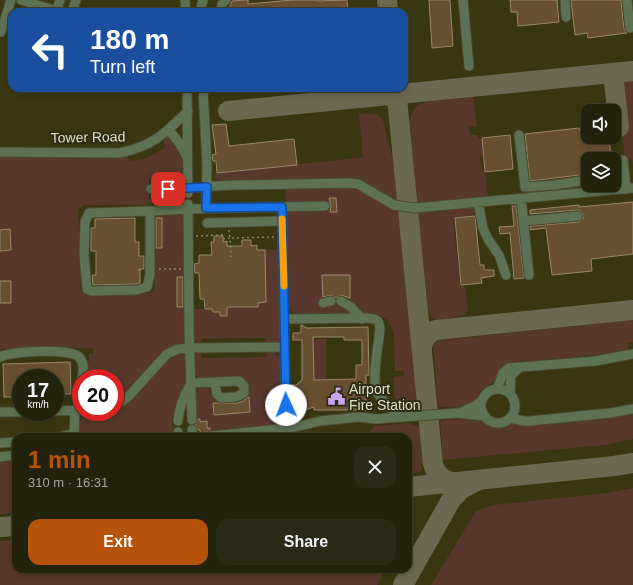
<!DOCTYPE html>
<meta charset="utf-8">
<style>
:root{--surface:#23220d;--page:#2b2a16;--text:#f1f3f6;--muted:#a3a49d;--line:#403f2e;--accent:#b45309}
body{margin:0;font-family:Arial,sans-serif;background:var(--page);color:var(--text);height:100vh;display:flex;flex-direction:column;font-size:15px;white-space:nowrap}
*{box-sizing:border-box;margin:0}
p{font-size:13px;color:var(--muted)}
.icon{flex:none;width:22px;height:22px;fill:none;stroke:currentColor;stroke-width:2;stroke-linecap:round;stroke-linejoin:round}
.map{position:relative;flex:1;overflow:hidden}
.drawer{position:absolute;left:12px;top:433px;width:400px;height:140px;display:flex;flex-direction:column;background:var(--surface);border-radius:12px;box-shadow:0 2px 6px #0003,0 0 0 1px var(--line)}
.drawer>*{flex:none}
.hud{position:absolute;left:8px;top:8px;width:400px;height:84px;border-radius:12px;box-shadow:0 2px 6px #0003,0 0 0 1px var(--line);background:#1a4fa0;color:#fff;overflow:hidden}
.tools{position:absolute;left:581px;top:104px;display:grid;gap:8px}
.tools a{display:grid;place-items:center;width:40px;height:40px;border-radius:8px;background:var(--surface);box-shadow:0 2px 6px #0003,0 0 0 1px var(--line);font-size:20px}
.speed{position:absolute;left:12px;top:369px;display:flex;gap:8px;font-size:20px;font-weight:700;text-align:center}
.speed>*{display:grid;place-content:center;width:52px;height:52px;border-radius:50%;background:var(--surface);box-shadow:0 2px 6px #0003,0 0 0 1px var(--line);line-height:1}
.speed small{font-size:10px;font-weight:400}
.speed .limit{border:6px solid #d22;background:#fff;color:#111}
.pin{position:absolute;display:grid;place-items:center;width:34px;height:34px;color:#fff;margin:-17px;border-radius:8px;box-shadow:0 2px 6px #0006}
.me{position:absolute;width:44px;margin:-22px;rotate:358deg;stroke-linejoin:round;filter:drop-shadow(0 0 3px #0008)}
.turn{display:flex;align-items:center;gap:14px;height:84px;padding:0 16px;font-size:18px}
.turn .icon{width:52px;height:52px;stroke-width:2.5}
.turn b{display:block;font-size:28px;line-height:34px}
.round{display:grid;place-items:center;flex:none;width:42px;height:42px;border-radius:12px;background:var(--page)}
.overview{display:flex;align-items:center;justify-content:space-between;height:68px;padding:0 16px}
h1{font-size:24px;font-weight:700;line-height:30px;color:var(--accent)}
.action{display:flex;gap:8px;margin-top:auto;padding:8px 16px}
.action a{flex:1;height:46px;border-radius:12px;background:var(--accent);color:#fff;font-size:16px;font-weight:700;line-height:46px;text-align:center}
.action a+a{background:var(--page);color:var(--text)}
.map>svg:first-child{display:block}
.built{fill:#393611;fill-rule:evenodd}
.green{fill:#58382c}
.lines{fill:none;stroke-linecap:round;stroke-linejoin:round}
.taxiway{stroke:#6a6850;stroke-width:20}
.building{fill:#675031;stroke:#9b866c;fill-rule:evenodd}
.minor-casing{stroke:#4b492f;stroke-width:11}
.path{stroke:#86856e;stroke-width:1.5;stroke-dasharray:2 3;stroke-linecap:butt}
.minor{stroke:#5d7255;stroke-width:9}
.route-casing{stroke:#114b97;stroke-width:10}
.route{stroke:#1a73e8;stroke-width:7}
.slow{stroke:#f59e0b;stroke-width:7}
.labels{text-anchor:middle;stroke-width:4;stroke-linejoin:round;paint-order:stroke}
.street-label{font-size:14px;fill:#dfdfce;stroke:#2f2d11}
.poi-label{font-size:14px;fill:#dfdfce;stroke:#2f2d11;text-anchor:start}
</style>
<div class="map">
<svg width="633" height="585" viewBox="0 0 633 585">
<rect width="100%" height="100%" fill="#2f2d11"/>
<path class="built" d="M0 0H633V585H0ZM12 12H404V88H12ZM588 111H614V137H588ZM588 159H614V185H588ZM21 378H55V412H21ZM81 378H115V412H81ZM16 437H408V569H16Z"/>
<path class="green" d="M633 81V167L632 159 625 160 617 82Z
M473 97 477 126 469 127 470 135H477L478 139H481L483 156 480 157 482 171 485 172 488 198 417 204 410 122C411 111 415 105 426 102Z
M359 113 378 115 383 120 393 160 399 202 357 180 223 182 215 179V174L363 157Z
M169 136C177 146 185 162 185 175 185 178 183 181 182 184L166 185V178L149 179V199L167 198V192H181L182 204 84 205 78 209 81 292 86 294 152 293 155 287 152 218 156 214 181 213 184 216 185 341C180 346 171 347 165 350L129 392 115 402V378H86V361H89V354L93 353V348L0 349V157H116L128 156 129 161 146 158 165 148 163 139Z
M350 185 361 189 399 211 418 404 415 410C392 411 394 395 394 377L404 376V371H395L394 333 388 321 380 315H298L291 311 288 304 285 188Z
M466 207 474 210V216L453 219 460 285 465 287 468 310 464 315 438 321 431 317 428 308 418 212Z
M279 249 280 340 278 343 267 344 265 338 202 339V345L197 344 195 340 194 309H212L213 312H220V316H227L226 281H235L236 307H242V303L263 250Z
M633 320V342L628 343 629 349 603 354 508 363 502 366 497 379 480 391 475 402C466 407 448 409 438 406L433 344 435 341Z
M313 339H326V379H311V375H314Z
M267 351C272 351 275 352 278 356 284 364 282 401 282 413 280 419 276 424 270 426L211 432 210 428H207V421L200 422 199 419H195V392L201 387H207L213 389 215 403 213 404 214 415 250 412 248 386 199 379 195 374V355L197 352H201V358L266 357Z
M179 353 185 354 186 382 176 421 172 422 173 432H175L174 436 165 437H79L78 424 85 414 115 412V410L129 402 169 358Z
M633 411V439L605 445 443 460 440 422 443 420 482 418 491 424 498 426H504L513 422Z
M409 423 420 428C423 438 426 465 420 472L408 474V437H369V432L375 426Z
M309 431 313 434 314 437H244Z
M16 457V513L0 514V459Z
M633 488V585H431L476 511 493 505 607 493Z
M16 540V569H386L377 585H0V541Z"/>
<g class="lines">
<path class="taxiway" d="M387 0 388 12
M613 73 619 127
M396 88 433 464C436 474 443 481 453 482
M228 111 633 71
M422 348C423 339 427 333 436 330L633 310
M408 487 614 466 633 463
M0 527 16 526
M403 585 451 500 460 490 477 481"/>
</g>
<path class="building" d="M244 0H248V4L292 0H317L318 1 347 0 348 12H231L230 6 232 1Z
M429 0H450L453 46 432 48Z
M510 0H557L559 22 518 26 517 12H511Z
M571 0H621L624 29 627 33 588 38 587 33 575 35Z
M226 124 229 146 294 139 297 165 217 173 216 161H213L212 155 216 154 212 125Z
M579 128 580 131 588 130V137H609L611 159H588V174L530 181 525 134Z
M510 135 513 169 485 172 482 138Z
M329 198H336L337 212H330L331 206Z
M633 202V254L591 259 592 271 552 275 546 228 530 230V226L579 222 583 219 584 215 581 211 578 210 530 214V210L579 205V207Z
M512 206H516L524 278 514 279 510 233 500 234 499 227 514 226Z
M475 216 480 265H484V270H494V276L481 278 482 283 461 285 455 218Z
M135 218V242H139V256H144V269H140V283L135 284 93 285 92 275H96V251H91V228H95V219Z
M156 218H162V248H156Z
M10 229 11 250 0 251V230Z
M214 236H223V242L227 241V246H242V240H251V246L257 245V250H265L266 302 258 303V307H227V316H220V312H213L212 309H205L204 299H200L199 273H195L194 264 199 263V255H212L211 242H214Z
M322 275H350V298L341 295 336 298 332 295 323 297Z
M177 277H183V307H177Z
M0 281H11V303H0Z
M301 325 307 328 368 327 369 375H366V410H314V407L305 410 303 406V395L295 393 291 386V385H296L302 380V340H293V333H301ZM313 337H344V340H362V365H356V379L314 380Z
M70 362 71 394H55V378H21V397H4L3 364Z
M248 397H249L250 412 214 415 213 403H237L244 401V400Z
M198 419H200V422L207 421V428H210V430L206 433 205 437H201L200 430H198L195 425Z"/>
<g class="lines">
<defs>
<path id="minor" d="M21 0 60 12
M185 0 186 12
M463 0 469 66
M565 0 566 17
M627 0 630 28
M56 12 60 0
M72 12 76 0
M200 12 203 0
M221 12C221 7 221 3 226 0
M1 32 11 0
M187 88 188 193
M203 88 207 167 206 208
M169 130 180 144 187 157
M519 135 525 187 554 185 587 180
M0 152 120 153C153 146 164 134 188 111
M623 160 626 189
M151 189 235 185 349 183 358 184 394 205 415 208 633 188
M521 198 529 275
M478 202 483 228 488 239 499 255 506 275
M188 204 189 330 192 420
M282 207 286 428
M150 211V275L147 287 136 290 91 291 87 289 84 254 85 222 89 213 150 211 188 209 325 206
M524 221 578 216
M207 223 282 221
M341 301 351 307 362 319
M323 303 331 301
M285 319 366 318 374 319 378 321 380 328C379 343 371 379 377 392 382 402 393 410 401 417
M0 357C11 351 70 348 79 357 85 363 83 371 82 378
M191 383 239 381 244 386V393L236 397 221 398 217 394 215 383
M497 389 503 373 509 368 595 361 633 354
M481 406a17 17 0 1 1 34 0a17 17 0 1 1-34 0Z
M510 394 511 375 519 368
M115 406 127 398 167 354 178 349 190 348 284 347
M55 411 80 410
M0 412H21
M459 413 475 406 482 401
M510 418 524 421H530L610 413 633 409
M178 421C179 407 184 395 191 383
M192 430 193 437
M178 432 179 437
M211 436 296 427 320 421 359 417 376 419 457 413 485 416
M60 437 74 433
M74 437 75 410
M0 443 16 442
M0 457 16 455"/>
</defs>
<use href="#minor" class="minor-casing"/>
<path class="path" d="M229 230 230 238 275 237
M196 236 223 235 224 239 230 238 231 257
M159 269H181
M138 270 143 269"/>
<use href="#minor" class="minor"/>
</g>
<g class="lines">
<defs>
<path id="route" d="M168 189 207 187 206 208 282 207 286 405"/>
</defs>
<use href="#route" class="route-casing"/>
<use href="#route" class="route"/>
<path class="slow" d="M282 219 284 286"/>
</g>
<defs>
<symbol id="civic-bare" viewBox="-9 -9 18 18"><path d="M-.6-6.5H3V-4.5H.6V-3L4-1V1h2V6H-6V1h2V-1L-.6-3ZM-1.2 2.5V6h2.4V2.5Z" fill="#c6a6f0" stroke="#2f2d11" stroke-width="2.5" paint-order="stroke"/></symbol>
</defs>
<g fill-rule="evenodd">
<use href="#civic-bare" x="324" y="384" width="25" height="25"/>
</g>
<g class="labels">
<g class="street-label">
<text transform="translate(88 137) rotate(-1)" y="5">Tower Road</text>
</g>
<g class="poi-label">
<text x="349" y="394">Airport<tspan x="349" dy="16">Fire Station</tspan></text>
</g>
</g>
</svg>
<div class="tools">
<a><svg class="icon" aria-label="sound" viewBox="0 0 24 24"><path d="M4 9h4l5-4v14l-5-4H4zM17 9q2 3 0 6"/></svg></a>
<a><svg class="icon" aria-label="layers" viewBox="0 0 24 24"><path d="M12 4l9 5-9 5-9-5zM3 14l9 5 9-5"/></svg></a>
</div>
<div class="speed"><div>17<small>km/h</small></div><div class="limit">20</div></div>
<div class="pin" style="left:168px;top:189px;background:#d93025"><svg class="icon" aria-label="arrive" viewBox="0 0 24 24"><path d="M6 21V4h12l-3 4 3 4H6"/></svg></div>
<svg class="me" style="left:286px;top:405px" viewBox="-20 -20 40 40"><circle r="19" fill="#fff"/><path d="M0-13L10 11 0 6-10 11z" fill="#1a73e8"/></svg>
<div class="hud">
<div class="turn"><svg class="icon" aria-label="left" viewBox="0 0 24 24"><path d="M17 20v-9H6M10 6l-5 5 5 5"/></svg><div><b>180 m</b>Turn left</div></div>
</div>
<section class="drawer">
<div class="overview"><div><h1>1 min</h1><p>310 m · 16:31</p></div><a class="round"><svg class="icon" aria-label="close" viewBox="0 0 24 24"><path d="M6 6l12 12M18 6L6 18"/></svg></a></div>
<div class="action"><a>Exit</a><a>Share</a></div>
</section>
</div>
